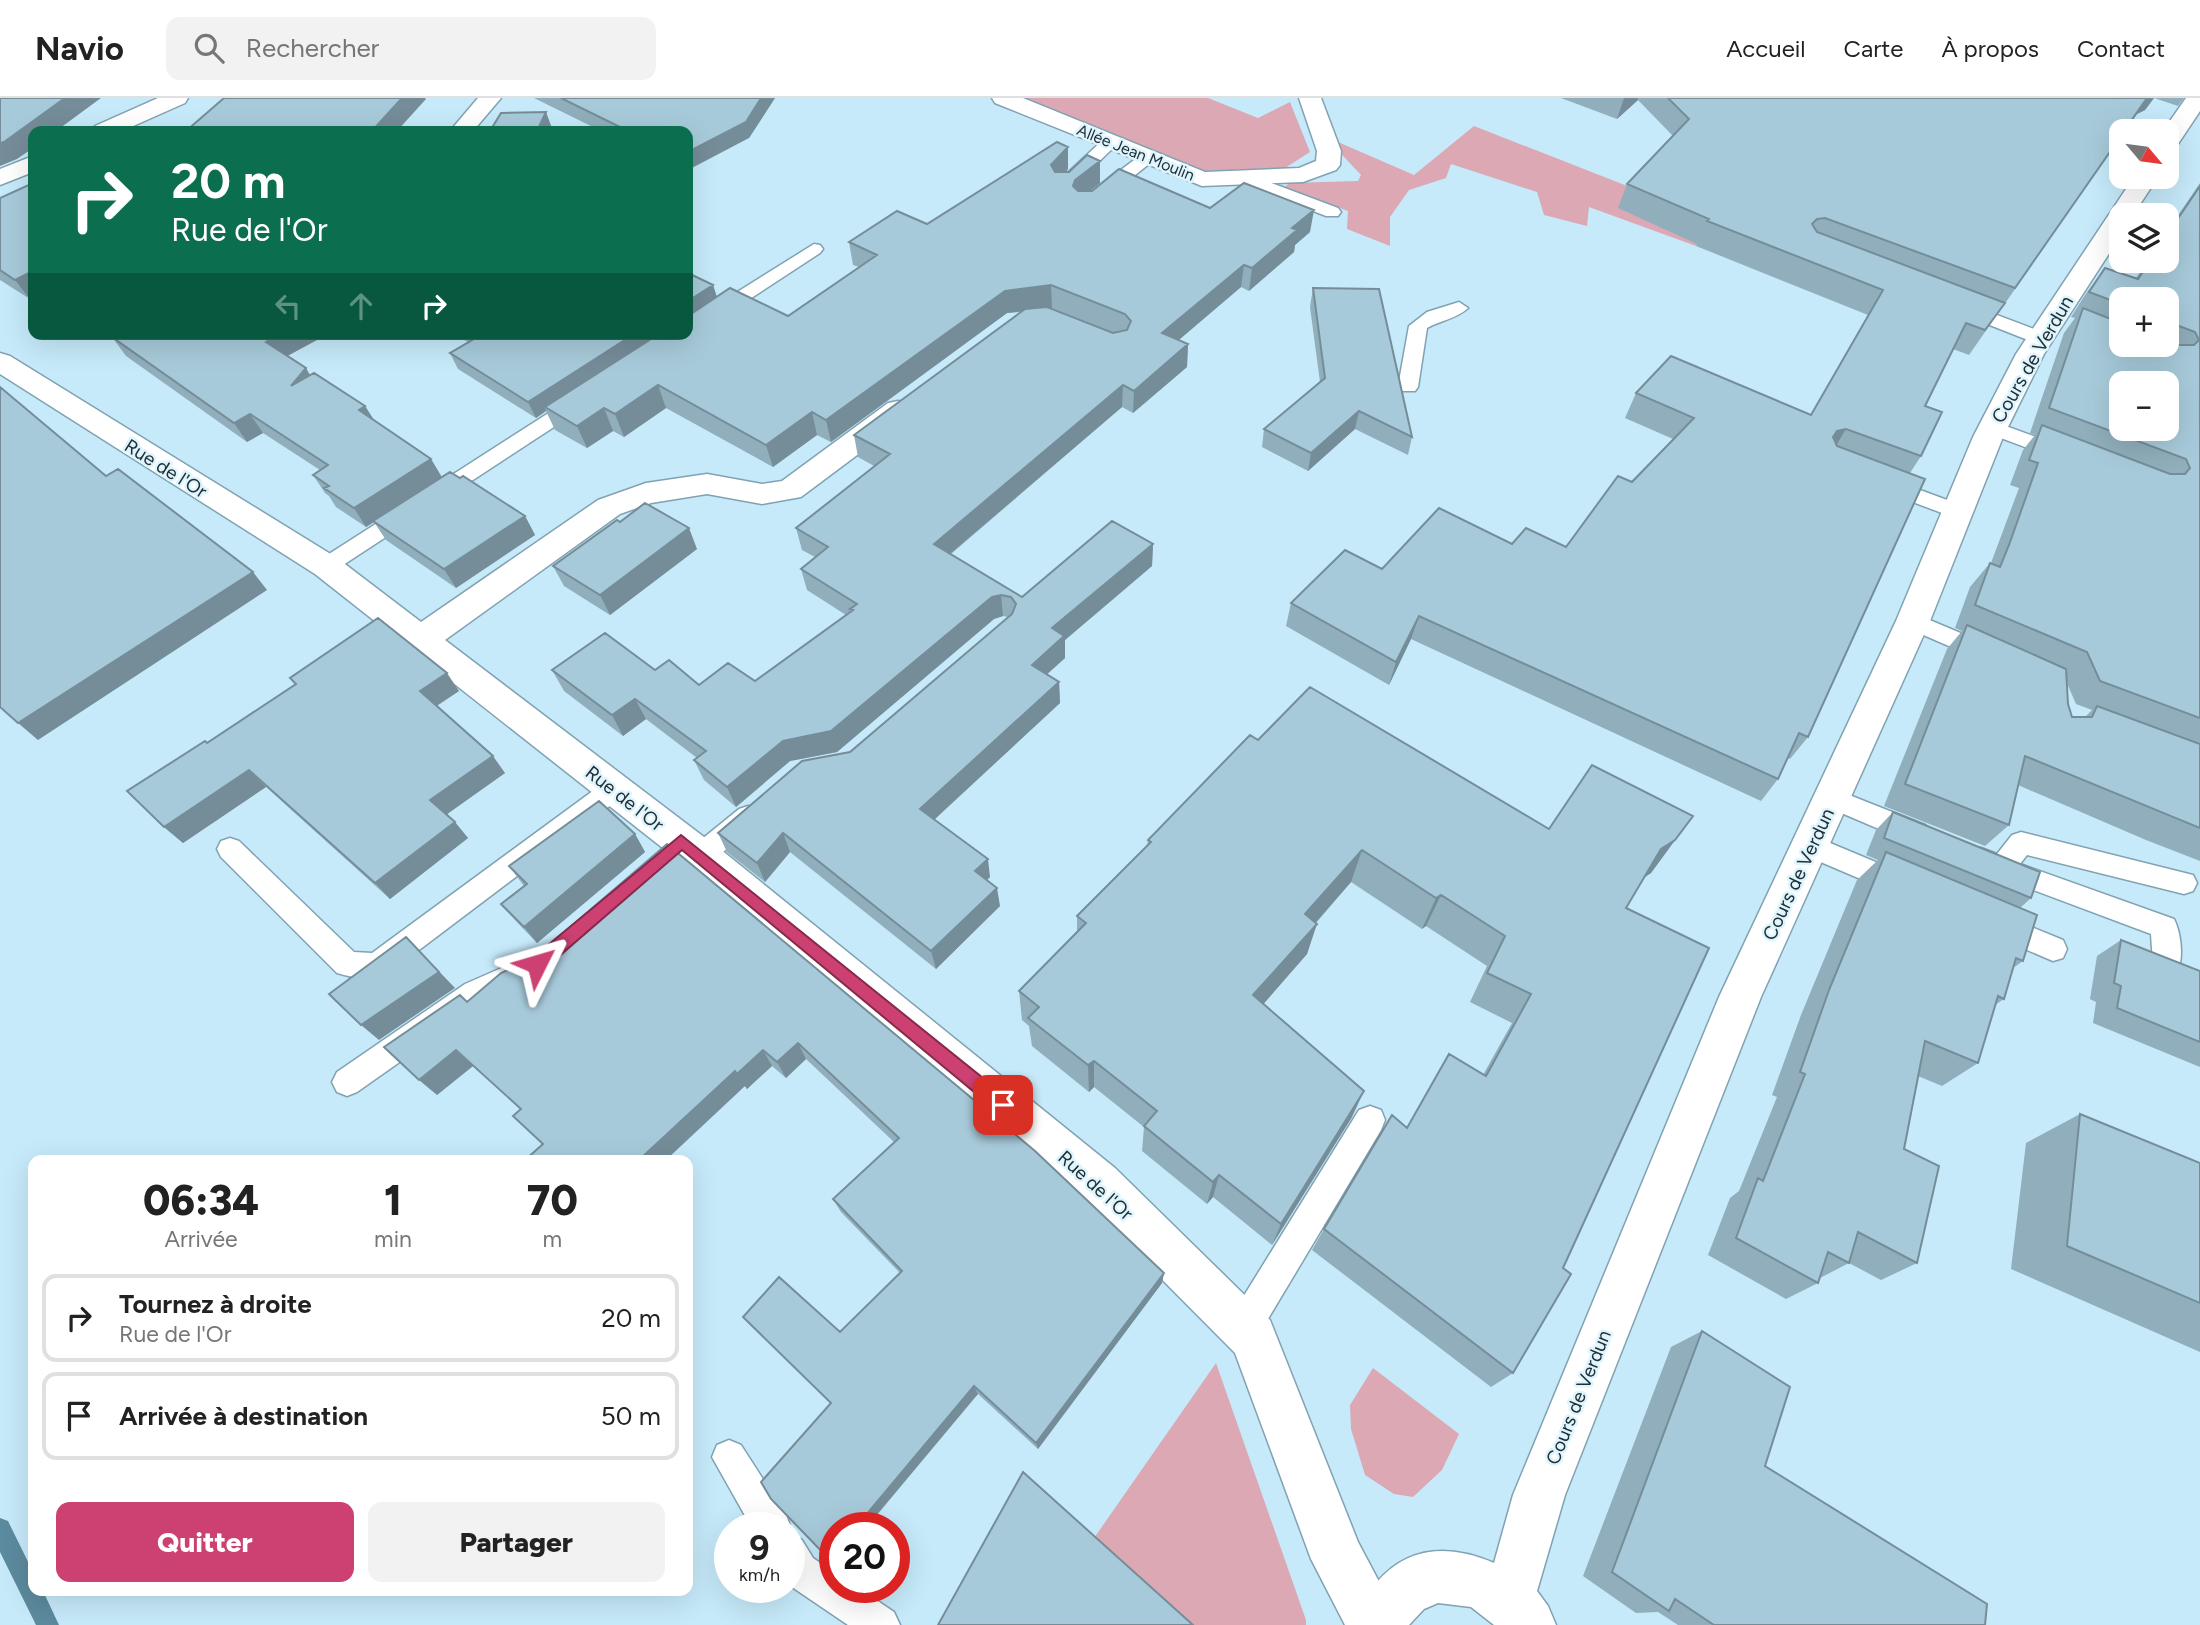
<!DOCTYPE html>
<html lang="fr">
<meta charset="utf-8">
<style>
:root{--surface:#fff;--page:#f2f2f2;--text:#222;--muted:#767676;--line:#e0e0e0;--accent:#cc4072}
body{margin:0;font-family:Figtree,sans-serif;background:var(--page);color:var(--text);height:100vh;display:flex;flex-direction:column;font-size:26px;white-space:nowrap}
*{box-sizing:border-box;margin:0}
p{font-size:23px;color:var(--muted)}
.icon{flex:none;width:38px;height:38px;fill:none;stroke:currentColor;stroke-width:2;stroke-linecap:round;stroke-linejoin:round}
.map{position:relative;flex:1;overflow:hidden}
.details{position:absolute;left:28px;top:1057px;width:665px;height:441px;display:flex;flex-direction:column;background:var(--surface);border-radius:14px;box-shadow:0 7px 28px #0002}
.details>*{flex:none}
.hud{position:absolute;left:28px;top:28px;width:665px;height:214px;border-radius:14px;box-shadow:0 7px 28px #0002;background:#0b6e4f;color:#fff;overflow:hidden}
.needle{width:46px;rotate:119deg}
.fabs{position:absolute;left:2109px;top:21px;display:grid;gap:14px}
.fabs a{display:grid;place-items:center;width:70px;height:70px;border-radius:14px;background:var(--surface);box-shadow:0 7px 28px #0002;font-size:35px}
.speed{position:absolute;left:714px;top:1414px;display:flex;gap:14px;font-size:35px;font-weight:700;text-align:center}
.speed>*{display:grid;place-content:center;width:91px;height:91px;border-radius:50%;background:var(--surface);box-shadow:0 7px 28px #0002;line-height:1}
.speed small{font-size:18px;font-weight:400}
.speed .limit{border:10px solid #d22;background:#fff;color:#111}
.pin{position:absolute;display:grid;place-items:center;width:60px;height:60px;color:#fff;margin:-30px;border-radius:14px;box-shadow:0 4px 10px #0006}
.me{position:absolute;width:77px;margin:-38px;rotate:50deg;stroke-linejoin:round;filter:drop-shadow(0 0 5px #0008)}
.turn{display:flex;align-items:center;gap:24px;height:147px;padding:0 28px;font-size:32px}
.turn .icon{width:91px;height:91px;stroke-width:2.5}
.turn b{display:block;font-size:49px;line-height:60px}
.lanes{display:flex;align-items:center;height:66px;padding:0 28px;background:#0003;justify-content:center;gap:35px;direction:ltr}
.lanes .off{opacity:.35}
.eta{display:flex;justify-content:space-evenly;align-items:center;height:119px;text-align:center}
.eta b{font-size:42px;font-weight:800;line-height:49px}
.button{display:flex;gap:14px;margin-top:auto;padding:14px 28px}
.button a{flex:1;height:80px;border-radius:14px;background:var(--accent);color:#fff;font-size:28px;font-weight:800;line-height:80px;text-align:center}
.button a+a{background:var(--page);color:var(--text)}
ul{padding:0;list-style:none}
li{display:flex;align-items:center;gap:21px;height:88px;margin:0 14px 10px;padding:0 14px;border:4px solid var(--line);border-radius:14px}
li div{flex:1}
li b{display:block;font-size:26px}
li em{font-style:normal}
header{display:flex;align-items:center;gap:42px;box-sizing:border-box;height:98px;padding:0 35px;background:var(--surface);border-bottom:2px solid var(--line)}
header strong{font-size:33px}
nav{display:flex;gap:38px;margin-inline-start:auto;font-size:24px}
.search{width:490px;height:63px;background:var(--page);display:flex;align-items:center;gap:18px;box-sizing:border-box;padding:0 24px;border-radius:14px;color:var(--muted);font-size:26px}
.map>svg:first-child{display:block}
.green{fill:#dba8b4}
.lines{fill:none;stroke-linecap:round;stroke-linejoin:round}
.stream{fill:#5c8a9e;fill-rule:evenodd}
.service-casing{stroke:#80a2b2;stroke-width:3}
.minor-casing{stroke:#80a2b2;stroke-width:3}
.secondary-casing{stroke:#80a2b2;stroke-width:3}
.service{fill:#fff;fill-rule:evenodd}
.minor{fill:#fff;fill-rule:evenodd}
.secondary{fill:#fff;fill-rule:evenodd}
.wall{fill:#90aebb;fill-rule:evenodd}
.shaded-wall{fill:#758d99}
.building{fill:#a7cada;stroke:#758d99;stroke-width:2;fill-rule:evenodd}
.route{fill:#cc4072;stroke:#852a4a;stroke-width:2}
.labels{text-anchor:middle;stroke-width:5;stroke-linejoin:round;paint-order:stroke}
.far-street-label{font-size:16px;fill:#212f36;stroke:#dff5fe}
.street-label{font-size:19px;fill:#212f36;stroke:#dff5fe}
</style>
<header>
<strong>Navio</strong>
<div class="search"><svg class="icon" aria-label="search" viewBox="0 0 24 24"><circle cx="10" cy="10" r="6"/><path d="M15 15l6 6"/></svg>Rechercher</div>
<nav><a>Accueil</a><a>Carte</a><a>À propos</a><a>Contact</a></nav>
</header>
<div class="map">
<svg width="2200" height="1527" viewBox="0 0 2200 1527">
<rect width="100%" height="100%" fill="#c6eafa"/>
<path class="green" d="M1026 0H1208L1258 20 1290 4 1310 54 1285 70 1204 73Z
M1474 28 1719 124 1696 148 1589 109 1587 128 1544 117 1537 94 1451 66 1446 80 1409 92 1390 119V148L1347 131 1348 113 1285 89 1289 85 1358 83 1361 77 1332 46 1338 44 1414 77Z
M1216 1265 1306 1522V1527H1185L1092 1443Z
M1373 1270 1459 1336 1442 1372 1413 1399 1394 1396 1365 1377 1351 1331 1350 1307Z"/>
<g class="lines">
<path class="stream" d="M0 1420 8 1423 33 1474V1493H43L59 1527H36L0 1454Z"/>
<defs>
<path id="service" d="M1110 39 1116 41 1118 44 1116 47 1074 88H1062L1060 84 1062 80 1104 41Z
M1148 54 1154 56 1156 59 1154 62 1105 101H1093L1091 97 1093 93 1142 56Z
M1245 75 1338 110 1341 114 1338 118H1326L1239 84 1237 80Z
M814 146 820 147 823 151 820 155 695 237 681 236H688V225Z
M1960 203 2047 236 2049 240 2047 244H2033L1954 213 1951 209 1954 205Z
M1459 204 1468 210C1458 220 1439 223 1427 230L1418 289 1415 293H1401L1398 289 1409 228 1427 214Z
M579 298 586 300 589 304 586 308 334 473 326 476 318 473 315 468 318 463 572 300Z
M1992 323 2069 351 2072 356 2069 361 2062 363 1985 334 1982 329 1985 324Z
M1885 379 1966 409 1969 414 1966 419 1958 421 1878 391 1875 386 1878 381Z
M1913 515 1996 550 2000 556 1996 562 1988 565 1905 529 1902 523 1905 517Z
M614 681 623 684 627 691 623 698 386 877C371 882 352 880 337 875L221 759 217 751 221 743 230 740 239 743 354 854 372 855 605 684Z
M1834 691 1925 727 1929 735 1925 743 1916 746 1907 743 1825 708 1821 701 1825 694Z
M748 708 757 711 761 718 757 725 709 766 700 769 691 766 687 758 691 750 739 711Z
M2021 734 2193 777 2197 785 2193 793 2184 796 2027 757 2020 766 2174 821C2181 835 2184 860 2177 875L2167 878 2157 875 2153 866 2151 836 1972 769 1968 761 1972 753 1981 750 1997 756 2012 737Z
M1811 737 1909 778 1913 786 1909 794 1900 797 1891 794 1802 756 1798 748 1802 740Z
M1997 815 2063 842 2067 851 2063 860 2053 863 1987 835 1983 827 1987 819Z
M513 865 523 868 527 877 523 886 485 904 357 994 347 998 337 994 332 984 337 974 465 886Z
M1370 1008 1381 1012 1385 1022 1381 1032 1256 1241 1244 1245 1232 1241 1228 1229 1232 1217 1359 1012Z
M729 1342 741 1347 786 1417 791 1430 789 1434V1430H752L712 1359 717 1347Z
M789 1437 802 1442 813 1460 835 1475V1489H857L894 1514 900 1527H848L789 1487Z"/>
<path id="minor" d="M158 0H188L185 5 122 33H91L95 28Z
M478 0H501L473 33H450Z
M992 0H1023L1205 74 1299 70 1316 63 1317 53 1299 0H1321L1341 53 1340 67 1336 72 1303 84 1202 88 995 5Z
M33 58V74L0 87V71Z
M0 255 10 258 337 460 421 524 598 402 646 385 707 376 762 386 782 383 888 305 898 303 908 305 913 312 908 319 801 399 762 406 707 396 651 405 620 416 445 542 725 755 1115 1070 1270 1222 1358 1444 1402 1527H1345L1311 1461 1235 1255 1083 1102 697 777 315 476 0 276Z"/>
<path id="secondary" d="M2186 0H2200V13L2174 52 2166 54V33H2163Z
M2134 79H2158L2133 117H2121V137L2044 256 2003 339 1930 523 1761 899 1565 1397 1537 1493 1548 1508 1556 1527H1494L1471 1509 1438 1505 1424 1511 1409 1527H1352C1379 1461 1426 1436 1494 1465L1513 1397 1719 899 1896 523 1973 339 2016 256Z"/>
</defs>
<use href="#service" class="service-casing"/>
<use href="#minor" class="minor-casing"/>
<use href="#secondary" class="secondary-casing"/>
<use href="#service" class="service"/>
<use href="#minor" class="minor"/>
<use href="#secondary" class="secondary"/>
</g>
<path class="wall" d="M534 0H775L749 40 688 33H601Z
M1561 0H2184L2178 8 2154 0 2145 12 2137 16 1969 257 1953 251 1925 308 1921 358 1910 375 1808 639 1790 661 1788 660 1778 681 1761 703 1411 541 1389 587 1286 528 1291 505 1382 471 1512 446 1566 449 1673 341 1625 320 1636 295 1811 317 1868 217 1696 148 1697 146 1618 110 1627 86 1673 38 1638 2 1617 21Z
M1068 49V71L1066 74 1100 85 1090 93 1210 110 1310 134 1295 147 1294 154 1249 193 1241 189 1179 242 1188 246 1187 269 1133 315 1122 309 951 456 1022 499 1153 446 1152 468 1065 542V560L1047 576 1059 584 1060 605 934 722 990 779 987 782 1000 808 936 871 790 754 765 784 727 754 718 735 850 654 1008 519 1003 518 994 521 837 654 790 663 736 709 704 682 694 662 697 660 646 621 623 638 564 593 552 572H655L699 587 755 583 846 517 807 492 801 471 815 459 802 452 796 430 874 368 858 359 854 337 1021 214 1007 215 831 344 817 337 773 369 666 310 624 339 613 333 587 350 555 332 546 313 536 320 458 271 450 255 468 244 454 236H688L713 187 717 199 788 218 859 169 853 167 849 144 927 126ZM1049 210H1052L1115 235H1113Z
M2200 85V763L2146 742 2018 687 2009 727 1985 748 1884 708 1947 551 1962 533 1955 530 1970 489 1990 465H1991L2019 390 2010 387 2023 352 2035 337 2030 335 2064 235 2075 220 2071 219 2087 194 2105 170 2136 180 2148 163H2166V135ZM2121 201H2166V247H2121ZM2066 583 2076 606 2092 612 2085 619H2072L2068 606Z
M0 100 30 201 0 182Z
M1313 190 1412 339 1408 357 1355 331 1308 373 1262 349 1264 331 1320 284 1310 209Z
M115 236H328L287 258 310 277 365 308 374 322 431 361 442 379 460 380 525 418 535 437 456 490 386 442 374 424 366 429 336 409 329 398 325 395 313 377 320 372 263 335 247 344 126 258 112 239Z
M620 424 697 451 610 517 564 488 553 468Z
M290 580 459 593 437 608 505 675 447 716 468 740 390 801 266 689 183 745 164 729 207 645 295 586Z
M1258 642 1549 731 1693 718 1651 775 1644 780 1626 810 1513 1275 1491 1289 1312 1152 1324 1131 1406 1029 1483 977 1512 925 1470 904 1487 868 1426 828 1422 831 1351 784 1316 825 1307 856 1263 906 1352 1019 1272 1147 1213 1099 1207 1106 1142 1053 1144 1029 1094 989 1089 994 1032 948 1029 928 1022 922 1019 893 1077 834V818L1147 748 1148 742Z
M1893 714 2031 800 2020 810 2023 863 2013 870 2004 901 1995 907 1978 965 1942 988 1918 978 1904 1051 1917 1165 1881 1182 1849 1165 1820 1180 1818 1185 1786 1201 1708 1157 1730 1100 1739 1093 1777 999 1772 997 1801 917 1857 782 1878 762 1866 757 1876 732Z
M635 736 645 754 537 845 515 822 501 806 524 788 509 768Z
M667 746 1164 1175 1162 1185 1038 1351 978 1296 835 1430V1463L829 1461 831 1305 840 1234 900 1175 841 1114 833 1101 894 1044 806 961 786 980 772 968 747 991 745 988 543 1046 521 1011 473 968 437 997 467 904 534 860Z
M2121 842 2200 873V969L2093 925 2096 904 2090 901 2097 858Z
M2080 1016 2200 1065V1254L2011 1171 2026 1045Z
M1702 1233 1765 1368 1985 1527H1678L1658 1514 1636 1515 1583 1478 1671 1249Z"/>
<path class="shaded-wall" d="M65 0H101L56 33H33V50L17 61 0 68V45Z
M402 0H425L426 1 397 33H372Z
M761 0H775L749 40 688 72V54Z
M1624 0H1638V2L1617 21Z
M2147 0H2154L2145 12 2137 16Z
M546 14 553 33H537Z
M1068 49V71L1052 89 1051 67Z
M1100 63V85L1076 104 1073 88 1075 82Z
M1314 112 1310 134 1295 147 1294 154 1249 193 1252 170 1292 130Z
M1244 167 1241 189 1161 257 1162 235Z
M33 173V199L30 201 15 182Z
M713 187 718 203 688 222V203Z
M1051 187 1052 210 1007 215 831 344 826 322 1005 193Z
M281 236H328L278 263 266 244Z
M634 236H665L545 309 546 313 536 320 528 304Z
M1188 246 1187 269 1133 315 1134 293Z
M306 270 317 289 291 288Z
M658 287 666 310 624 339 615 316Z
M1123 287 1122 309 937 467 934 446Z
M365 308 377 327 359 312Z
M604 310 613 333 587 350 577 328Z
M1359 313 1355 331 1308 373 1311 355Z
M812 314 817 337 773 369 766 347Z
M250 316 263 335 247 344 234 325Z
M1846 331 1831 356 1818 364 1837 333Z
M431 361 442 380 366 429 354 410Z
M525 418 535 437 456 490 444 471Z
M689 430 697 451 610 517 600 497Z
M1153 446 1152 468 1065 542V560L1034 588 1032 567 1052 530Z
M253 474 267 492 38 642 18 625Z
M1001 497 1003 518 994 521 837 654 790 663 736 709 727 689 783 643 992 499Z
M1419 518 1411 541 1389 587 1396 564Z
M447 575 459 593 433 610 420 593Z
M1059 584 1060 605 924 731 920 711Z
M635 601 646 621 623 638 612 617Z
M493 658 505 675 443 719 430 702Z
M249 672 266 689 183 745 164 729Z
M455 724 468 740 390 801 375 785Z
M783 735 790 754 765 784 757 765Z
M635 736 645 754 537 845 524 829Z
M1675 742 1651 775 1638 783 1661 751Z
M1362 752 1351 784 1296 847 1305 816Z
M988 761 990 779 978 791 975 773Z
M997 790 1000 808 936 871 931 853Z
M1441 797 1426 828 1422 831 1436 800Z
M1317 826 1307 856 1246 926 1253 897Z
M406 839 455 890 379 942 361 927Z
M798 945 806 961 786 980 777 964Z
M456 952 473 968 437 997 419 982Z
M763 952 772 968 747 991 737 976Z
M1094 963V989L1089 994 1088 967Z
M735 973 745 988 666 1062H639Z
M1364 993 1352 1019 1272 1147 1281 1126Z
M1219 1077 1213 1099 1207 1106 1213 1084Z
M1164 1175 1162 1185 1038 1351 1036 1345Z
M974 1288 978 1296 866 1430H855Z
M835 1453V1463L829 1461Z"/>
<path class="building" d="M0 0H65L4 44 0 45Z
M224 0H402L372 33H186Z
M561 0H761L746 24 688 54V33H628Z
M1668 0H2147L2124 33H2121V38L2015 190 1825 120 1817 121 1812 126 1817 134 2005 205 1985 232 1966 225 1925 308 1942 314 1921 358 1846 331 1837 333 1833 339 1837 348 1925 381 1808 639 1799 635 1778 681 1419 518 1396 564 1291 505 1345 452 1382 471 1439 410 1512 446 1526 430 1566 449 1618 378 1632 384 1694 320 1636 295 1671 258 1811 317 1883 192 1707 123 1709 121 1627 86 1689 21Z
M546 14 537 33H490L501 15Z
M1057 44 1068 49 1051 67 1055 74H1069L1087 57 1100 63 1075 82 1073 88 1078 93H1092L1119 71 1210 110 1244 85 1314 112 1292 130 1297 132 1252 170 1244 167 1162 235 1188 246 1134 293 1123 287 934 446 1022 499 1112 423 1153 446 1052 530 1064 538 1032 567 1059 584 920 711 988 761 975 773 997 790 931 853 783 735 757 765 718 735 802 663 850 654 1012 516 1016 506 1011 499 1001 497 992 499 831 633 783 643 727 689 694 662 706 653 635 601 612 617 552 572 605 535 655 572 669 562 699 587 728 565 755 583 853 512 850 511 857 506 801 471 828 449 796 430 890 356 854 337 1025 211 1047 209 1113 235 1127 232 1131 223 1125 216 1051 187 1005 193 826 322 812 314 766 347 658 287 615 316 604 310 577 328 545 309 659 236H688V218L730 190 788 218 877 157 849 144 897 113 927 126Z
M33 85V173L15 182 0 172V100Z
M2200 88V620L2100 583 2087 554 1975 507 1990 465 2000 469 2009 447 2038 365 2029 362 2042 327 2170 376H2185L2190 370 2186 361 2049 310 2083 210 2121 225V247H2166V242L2179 247H2194L2199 242 2195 234 2166 223V201H2121V206L2089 194 2105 170 2138 181 2150 163H2166V138ZM2121 285H2166V331H2121Z
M688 175 713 187 688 203Z
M1313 190 1379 191 1412 339 1359 313 1311 355 1264 331 1325 280Z
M117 236H281L266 244 306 270 291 288 314 275 365 308 359 312 431 361 354 410 324 390 329 388 313 377 328 367 250 316 234 325 112 239Z
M475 236H634L528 304 450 255 479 238Z
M0 289 106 378 118 371 253 474 18 625 0 609Z
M450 374 460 380 463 378 525 418 444 471 373 423Z
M645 405 689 430 600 497 553 468 617 422 620 424Z
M378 520 447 575 420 593 493 658 430 702 455 724 375 785 249 672 164 729 127 693 205 643 207 645 296 586 290 580Z
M1967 527 2066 571 2068 606 2072 619H2092L2097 608 2200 646V730L2025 658 2009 727 1905 686Z
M1310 589 1549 731 1592 667 1693 718 1675 742 1661 751 1626 810 1709 850 1563 1170 1571 1176 1513 1275 1324 1131 1392 1017 1407 1030 1449 956 1486 978 1531 896 1487 875 1505 838 1441 797 1436 800 1362 752 1305 816 1317 826 1253 897 1364 993 1281 1126 1219 1077 1213 1084 1144 1028 1157 1013 1094 963 1088 967 1028 920 1039 909 1019 893 1086 825 1077 818 1151 744 1148 742 1250 637 1258 642Z
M599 703 635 736 524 829 501 806 527 786 509 768Z
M1893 714 2040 774 2031 800 1884 740Z
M667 746 1035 1053 1164 1175 1036 1345 974 1288 855 1430H835V1453L829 1461 771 1401 761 1384 831 1305 743 1219 779 1179 840 1234 902 1173 833 1101 899 1040 798 945 777 964 763 952 737 976 735 973 639 1062H525L543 1046 513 1018 521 1011 456 952 419 982 384 949 460 897 467 904 501 875 534 860Z
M1886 754 2037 817 2023 863 2016 860 2004 901 1998 898 1978 965 1925 943 1904 1051 1939 1068 1917 1165 1858 1134 1849 1165 1828 1154 1818 1185 1736 1140 1758 1080 1763 1083 1805 976 1800 974 1829 892Z
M406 839 439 874 361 927 329 896Z
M2121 842 2200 873V944L2117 910 2121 888 2114 885Z
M2080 1016 2200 1065V1205L2067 1148Z
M1702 1233 1790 1289 1765 1368 1987 1506 1985 1527H1714L1675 1501 1669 1513 1612 1474Z
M1023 1374 1193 1527H938Z"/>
<path class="route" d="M681 737 1009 1001 1012 1007 1009 1013 1003 1016 997 1013 682 752 543 872 537 874 531 872 529 866 531 861Z"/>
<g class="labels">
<g class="far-street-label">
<text transform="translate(1136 54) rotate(22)" y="6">Allée Jean Moulin</text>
</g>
<g class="street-label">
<text transform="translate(2032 261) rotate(-60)" y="7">Cours de Verdun</text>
<text transform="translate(166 370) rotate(32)" y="7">Rue de l'Or</text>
<text transform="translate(625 700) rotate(38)" y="7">Rue de l'Or</text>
<text transform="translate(1798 776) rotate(-65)" y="7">Cours de Verdun</text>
<text transform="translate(1096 1087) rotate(42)" y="7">Rue de l'Or</text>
<text transform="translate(1578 1299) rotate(-68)" y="7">Cours de Verdun</text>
</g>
</g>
</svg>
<div class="fabs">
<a><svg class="needle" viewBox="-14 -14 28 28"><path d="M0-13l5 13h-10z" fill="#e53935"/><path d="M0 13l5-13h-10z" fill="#767676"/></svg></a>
<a><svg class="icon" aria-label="layers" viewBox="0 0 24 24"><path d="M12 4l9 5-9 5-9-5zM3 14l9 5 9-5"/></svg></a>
<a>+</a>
<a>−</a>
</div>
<div class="speed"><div>9<small>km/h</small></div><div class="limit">20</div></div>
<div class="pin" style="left:1003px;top:1007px;background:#d93025"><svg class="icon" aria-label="arrive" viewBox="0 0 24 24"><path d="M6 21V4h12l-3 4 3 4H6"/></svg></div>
<svg class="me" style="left:537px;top:866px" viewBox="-20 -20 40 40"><path d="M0-17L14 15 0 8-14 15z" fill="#cc4072" stroke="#fff" stroke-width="4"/></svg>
<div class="hud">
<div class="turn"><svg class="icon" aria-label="right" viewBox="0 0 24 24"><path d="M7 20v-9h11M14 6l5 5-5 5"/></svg><div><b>20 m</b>Rue de l'Or</div></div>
<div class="lanes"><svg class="icon off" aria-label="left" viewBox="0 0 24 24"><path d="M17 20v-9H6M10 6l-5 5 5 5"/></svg><svg class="icon off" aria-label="ahead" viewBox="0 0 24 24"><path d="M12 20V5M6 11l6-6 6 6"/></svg><svg class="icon" aria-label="right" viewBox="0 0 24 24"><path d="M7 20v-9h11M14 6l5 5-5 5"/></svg></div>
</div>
<section class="details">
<div class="eta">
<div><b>06:34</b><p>Arrivée</p></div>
<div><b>1</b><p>min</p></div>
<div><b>70</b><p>m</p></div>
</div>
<ul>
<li><svg class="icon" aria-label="right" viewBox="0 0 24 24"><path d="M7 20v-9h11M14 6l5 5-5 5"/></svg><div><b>Tournez à droite</b><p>Rue de l'Or</p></div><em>20 m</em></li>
<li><svg class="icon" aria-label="arrive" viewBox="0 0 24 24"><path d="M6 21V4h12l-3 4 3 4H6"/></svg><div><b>Arrivée à destination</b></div><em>50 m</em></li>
</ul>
<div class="button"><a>Quitter</a><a>Partager</a></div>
</section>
</div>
